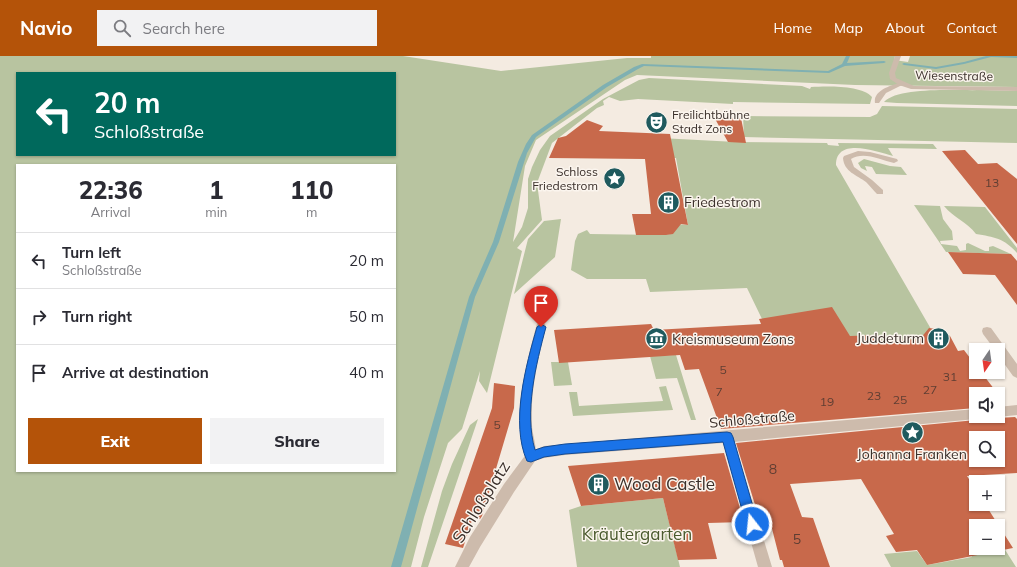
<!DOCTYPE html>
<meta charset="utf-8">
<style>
:root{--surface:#fff;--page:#f2f2f3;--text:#2b2b33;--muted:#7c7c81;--line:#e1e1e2;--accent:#b45309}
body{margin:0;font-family:Mulish,sans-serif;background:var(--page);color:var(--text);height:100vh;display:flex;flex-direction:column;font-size:15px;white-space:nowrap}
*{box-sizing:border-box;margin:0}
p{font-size:13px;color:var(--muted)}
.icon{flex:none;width:22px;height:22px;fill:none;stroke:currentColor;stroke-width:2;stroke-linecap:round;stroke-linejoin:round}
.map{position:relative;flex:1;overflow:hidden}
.panel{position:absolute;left:16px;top:108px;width:380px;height:308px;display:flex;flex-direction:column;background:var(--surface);border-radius:0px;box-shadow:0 1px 3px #0004}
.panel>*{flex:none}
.banner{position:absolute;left:16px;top:16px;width:380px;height:84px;border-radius:0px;box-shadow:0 1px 3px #0004;background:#00695c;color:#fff;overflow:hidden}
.needle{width:26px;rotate:193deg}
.tools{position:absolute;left:969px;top:287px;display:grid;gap:8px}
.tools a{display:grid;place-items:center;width:36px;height:36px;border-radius:0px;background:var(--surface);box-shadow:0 1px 3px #0004;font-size:20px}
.pin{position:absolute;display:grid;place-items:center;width:34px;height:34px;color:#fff;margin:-41px -17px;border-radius:50% 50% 50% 0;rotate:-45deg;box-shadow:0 0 4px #0007}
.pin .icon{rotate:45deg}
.me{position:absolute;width:44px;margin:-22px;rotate:344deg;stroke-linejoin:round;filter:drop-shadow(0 0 3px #0008)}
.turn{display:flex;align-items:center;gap:14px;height:84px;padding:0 12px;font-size:18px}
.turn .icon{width:52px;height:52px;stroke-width:2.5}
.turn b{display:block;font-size:28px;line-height:34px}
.eta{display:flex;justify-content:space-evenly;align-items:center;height:68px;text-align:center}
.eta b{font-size:24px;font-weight:800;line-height:28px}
.primary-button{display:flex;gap:8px;margin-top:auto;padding:8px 12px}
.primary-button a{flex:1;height:46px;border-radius:0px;background:var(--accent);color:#fff;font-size:16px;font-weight:800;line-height:46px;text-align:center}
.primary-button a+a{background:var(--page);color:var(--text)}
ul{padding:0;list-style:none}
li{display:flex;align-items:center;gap:12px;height:56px;padding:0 12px;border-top:1px solid var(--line)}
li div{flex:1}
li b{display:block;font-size:15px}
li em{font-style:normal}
header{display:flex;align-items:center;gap:24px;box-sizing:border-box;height:56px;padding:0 20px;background:var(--accent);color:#fff}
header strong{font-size:19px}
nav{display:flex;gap:22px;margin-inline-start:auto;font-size:14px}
.search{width:280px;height:36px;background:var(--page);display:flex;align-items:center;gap:10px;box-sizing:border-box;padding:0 14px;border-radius:0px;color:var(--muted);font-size:15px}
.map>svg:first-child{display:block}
.green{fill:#b8c4a0;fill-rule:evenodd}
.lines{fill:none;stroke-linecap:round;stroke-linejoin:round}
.stream{fill:#7fb0b2;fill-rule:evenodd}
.building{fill:#c8694b;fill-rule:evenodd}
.service{fill:#cdbbac;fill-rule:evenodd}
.minor{fill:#cdbbac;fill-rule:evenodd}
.route{fill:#1a73e8;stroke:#114b97}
.labels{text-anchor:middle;stroke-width:3;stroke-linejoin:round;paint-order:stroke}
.far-street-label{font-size:12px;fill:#3b302b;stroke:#fbf5ee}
.far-poi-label{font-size:12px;fill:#3b302b;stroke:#fbf5ee;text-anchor:start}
.number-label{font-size:12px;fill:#5e3e33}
.poi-label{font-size:14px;fill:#3b302b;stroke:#fbf5ee;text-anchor:start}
.street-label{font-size:14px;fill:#3b302b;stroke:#fbf5ee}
.near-number-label{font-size:14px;fill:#5e3e33}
.near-poi-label{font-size:17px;fill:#3b302b;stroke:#fbf5ee;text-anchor:start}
.near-street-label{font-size:17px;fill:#3b302b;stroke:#fbf5ee}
.near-park-label{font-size:17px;fill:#4a5a2e;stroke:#fbf5ee}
</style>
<header>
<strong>Navio</strong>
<div class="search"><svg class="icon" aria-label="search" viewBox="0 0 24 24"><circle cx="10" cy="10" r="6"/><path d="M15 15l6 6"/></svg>Search here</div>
<nav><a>Home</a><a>Map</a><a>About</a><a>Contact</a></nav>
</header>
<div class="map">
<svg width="1017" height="511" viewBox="0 0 1017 511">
<rect width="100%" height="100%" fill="#f4ebe1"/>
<path class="green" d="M0 0H403L501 15 627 2H651V0H895L894 4 908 6 910 0H1017V31L855 29 637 19 625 24 536 84 525 110 513 186 522 171 528 152V123L532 111 540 94 550 80 603 43 639 24 649 22 802 30 810 33 811 31C827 30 862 29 872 41L870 48 733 46V48L638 43 620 45 609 41 603 45 604 49 597 52 552 87 537 127 542 164 517 192 522 195 487 337 479 325 480 315 462 373 448 387 424 461 411 511H0ZM17 17H395V99H17ZM17 109H395V415H17Z
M981 34 1017 35V50L897 47 884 46C899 30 959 35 981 34Z
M882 50 1017 53V87L744 81 743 60 870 61 877 58Z
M660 82 736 86 827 87 828 89 839 90 838 87 933 88 937 93 888 92 893 100C878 96 836 80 836 109L931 273 928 283 856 290 762 263 747 232 650 236 646 223H587L571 214 575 185 578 178 587 174 590 178 661 179 671 178 676 168 688 169 676 102H666Z
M864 103 890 110 901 111 907 119 876 118 872 111 865 110 867 115 861 112 858 107Z
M914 149 940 150 943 163 952 175 953 184 940 185 941 188 957 190 960 195 966 194V188L968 187 985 195H989V191L993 190 1011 198 946 196Z
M944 150 985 151 1017 192V197C1004 182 994 181 976 178 967 166 954 162 944 150Z
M561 163 555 201 514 238 528 183 544 165Z
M676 299 696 364H691L677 322 656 323 650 300Z
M551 306H568L572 329 554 330Z
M666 330 673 354 573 360 569 336H577L579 350 663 345 659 331Z
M478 363 428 511H421L442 435 452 408 470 369Z
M663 442 680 511H577L569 454 581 450Z
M1002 489 1016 511H891L884 498 917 495 927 509 972 501 969 495 998 492Z"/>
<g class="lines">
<path class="stream" d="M846 0H850L847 7 884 5 886 6 884 7 845 10 829 17 644 10 638 13 607 31 536 81 527 97 499 186 475 241 401 511H391L469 241 493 186 518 106 526 88 532 79 603 29 634 11 642 8 828 15 842 8Z
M986 0H1017V2L991 1 964 8 936 13 904 9 902 8 904 7 936 11 964 6Z"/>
</g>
<path class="building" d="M714 61 741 62 746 87 728 86Z
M587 64 603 70 599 75 670 78 688 169 681 168 673 178 666 179H636L632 158H651L645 103 549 102 558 82 566 80Z
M965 94 978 108 997 107 1017 123V188L942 95Z
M948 196 1011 198 1017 205V249L995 219 963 218Z
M832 251 850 280 878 279 882 285 920 283 929 272 936 273 946 277 950 280 958 295 964 294 976 310V316H981L998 338H976V352L721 373 699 313 685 314 680 299 559 307 554 274 651 268 654 274 761 268 759 263Z
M494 327 515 330 514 352 482 460 480 463 473 461 463 492 445 488 492 352Z
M982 360H994L998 362 1015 361 1017 363V417L967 420 976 434V448H985L1013 492 927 509 917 494 896 496 886 480 894 478 861 423 790 428 802 461 813 462 830 511H784L782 504H780L770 465H760L736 387 976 364ZM976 382H998V404H976ZM976 470H998V492H976Z
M724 397 744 466 708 467 717 503 678 504 663 442 581 450 568 410Z"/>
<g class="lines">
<path class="service" d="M899 27 904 28 886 37 879 47H875C873 35 889 30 899 27Z
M858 95 870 96 897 103 898 105 894 107C880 104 864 95 851 103L854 111 872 124 883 134V138H877C873 134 870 130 866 126 857 119 844 116 843 102L844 100Z
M541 267 545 268 546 271C538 303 530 336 532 369 532 378 539 397 535 405L531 407 527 405C510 368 526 309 536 271L537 268Z
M987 271 991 272 1017 308V322L1013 320 998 299V294H995L983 278 982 275 983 272Z"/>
<path class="minor" d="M895 0H901L895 17 896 22 914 30 1017 31V35L911 33 899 29 890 23 889 17Z
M1017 349V359L998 361 995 360H998V351Z
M976 353V360H981L976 363 734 386 772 511H758L723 387 565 399 544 402 535 405 514 436 480 491 469 511H455L470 481 504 428 527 397 544 390Z"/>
</g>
<path class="route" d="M541 268 546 271C536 308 524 356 535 394L544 391 565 388 727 376 731 377 733 381 758 468 757 472 752 474 748 472 746 468 723 386 565 398 544 401 531 406 527 405C510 367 526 309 537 271Z"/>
<defs>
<symbol id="theatre-disc" viewBox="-11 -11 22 22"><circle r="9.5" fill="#1f5a5e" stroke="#fbf5ee"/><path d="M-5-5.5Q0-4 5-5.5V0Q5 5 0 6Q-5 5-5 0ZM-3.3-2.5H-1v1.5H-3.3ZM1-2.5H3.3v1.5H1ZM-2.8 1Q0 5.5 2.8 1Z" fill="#fff"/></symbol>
<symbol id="sight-disc" viewBox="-11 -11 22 22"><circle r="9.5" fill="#1f5a5e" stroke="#fbf5ee"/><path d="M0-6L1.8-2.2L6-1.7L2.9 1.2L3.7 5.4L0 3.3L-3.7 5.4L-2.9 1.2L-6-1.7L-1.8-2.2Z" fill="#fff"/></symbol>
<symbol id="building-disc" viewBox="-11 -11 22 22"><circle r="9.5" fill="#1f5a5e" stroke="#fbf5ee"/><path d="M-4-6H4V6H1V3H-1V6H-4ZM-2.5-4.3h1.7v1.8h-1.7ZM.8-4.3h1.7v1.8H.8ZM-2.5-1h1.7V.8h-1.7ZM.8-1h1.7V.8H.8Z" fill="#fff"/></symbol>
<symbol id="museum-disc" viewBox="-11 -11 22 22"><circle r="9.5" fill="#1f5a5e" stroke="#fbf5ee"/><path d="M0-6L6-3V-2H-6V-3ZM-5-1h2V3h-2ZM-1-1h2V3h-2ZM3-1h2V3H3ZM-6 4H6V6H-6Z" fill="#fff"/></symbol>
</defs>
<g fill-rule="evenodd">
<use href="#theatre-disc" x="644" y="54" width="25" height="25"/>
<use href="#sight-disc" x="602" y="110" width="25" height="25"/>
<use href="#building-disc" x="656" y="134" width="25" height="25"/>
<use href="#building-disc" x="926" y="270" width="25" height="25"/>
<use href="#museum-disc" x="644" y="270" width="25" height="25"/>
<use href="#sight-disc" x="900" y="364" width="25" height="25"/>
<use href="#building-disc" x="586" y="416" width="25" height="25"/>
</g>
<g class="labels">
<g class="far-street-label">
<text transform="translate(954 20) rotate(1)" y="4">Wiesenstraße</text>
</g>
<g class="far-poi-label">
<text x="672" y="63">Freilichtbühne<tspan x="672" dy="14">Stadt Zons</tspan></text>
<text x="598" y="120" text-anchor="end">Schloss<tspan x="598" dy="14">Friedestrom</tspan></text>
</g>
<g class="number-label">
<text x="992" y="131">13</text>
<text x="723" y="318">5</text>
<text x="950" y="325">31</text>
<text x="930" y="338">27</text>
<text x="719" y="340">7</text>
<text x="874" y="344">23</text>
<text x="900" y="348">25</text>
<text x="827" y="350">19</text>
<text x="497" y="373">5</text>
</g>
<g class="poi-label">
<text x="684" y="151">Friedestrom</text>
<text x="924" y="287" text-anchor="end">Juddeturm</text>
<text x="672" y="288">Kreismuseum Zons</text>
<text x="912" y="403" text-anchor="middle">Johanna Franken</text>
</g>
<g class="street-label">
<text transform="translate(752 363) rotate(-5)" y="5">Schloßstraße</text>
</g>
<g class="near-number-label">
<text x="773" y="418">8</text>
<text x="797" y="488">5</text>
</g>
<g class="near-poi-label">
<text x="614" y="434">Wood Castle</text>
</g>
<g class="near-street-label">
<text transform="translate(481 446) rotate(-58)" y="6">Schloßplatz</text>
</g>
<g class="near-park-label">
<text x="637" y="484">Kräutergarten</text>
</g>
</g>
</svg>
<div class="tools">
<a><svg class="needle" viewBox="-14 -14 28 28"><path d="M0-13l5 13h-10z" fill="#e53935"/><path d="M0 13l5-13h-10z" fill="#7c7c81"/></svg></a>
<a><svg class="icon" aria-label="sound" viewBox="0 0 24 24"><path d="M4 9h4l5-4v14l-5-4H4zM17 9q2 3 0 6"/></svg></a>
<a><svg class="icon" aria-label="search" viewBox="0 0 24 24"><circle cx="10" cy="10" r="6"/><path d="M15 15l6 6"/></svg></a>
<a>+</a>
<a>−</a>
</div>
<div class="pin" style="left:541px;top:271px;background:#d93025"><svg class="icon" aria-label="arrive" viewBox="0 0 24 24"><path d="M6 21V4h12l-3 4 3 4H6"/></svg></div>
<svg class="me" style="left:752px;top:468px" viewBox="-20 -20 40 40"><circle r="17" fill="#1a73e8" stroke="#fff" stroke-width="3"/><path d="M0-11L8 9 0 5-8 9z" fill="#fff"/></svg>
<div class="banner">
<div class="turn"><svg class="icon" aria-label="left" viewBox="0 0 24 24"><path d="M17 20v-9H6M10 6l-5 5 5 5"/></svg><div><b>20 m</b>Schloßstraße</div></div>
</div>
<section class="panel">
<div class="eta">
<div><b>22:36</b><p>Arrival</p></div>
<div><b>1</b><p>min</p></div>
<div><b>110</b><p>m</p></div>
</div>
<ul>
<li><svg class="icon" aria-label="left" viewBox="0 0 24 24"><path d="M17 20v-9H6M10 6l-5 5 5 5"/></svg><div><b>Turn left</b><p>Schloßstraße</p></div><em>20 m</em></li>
<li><svg class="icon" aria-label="right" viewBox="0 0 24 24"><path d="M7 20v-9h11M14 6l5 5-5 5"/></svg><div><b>Turn right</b></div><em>50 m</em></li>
<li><svg class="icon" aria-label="arrive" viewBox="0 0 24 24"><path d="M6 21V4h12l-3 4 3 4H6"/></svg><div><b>Arrive at destination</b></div><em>40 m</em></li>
</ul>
<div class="primary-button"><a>Exit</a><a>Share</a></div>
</section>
</div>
